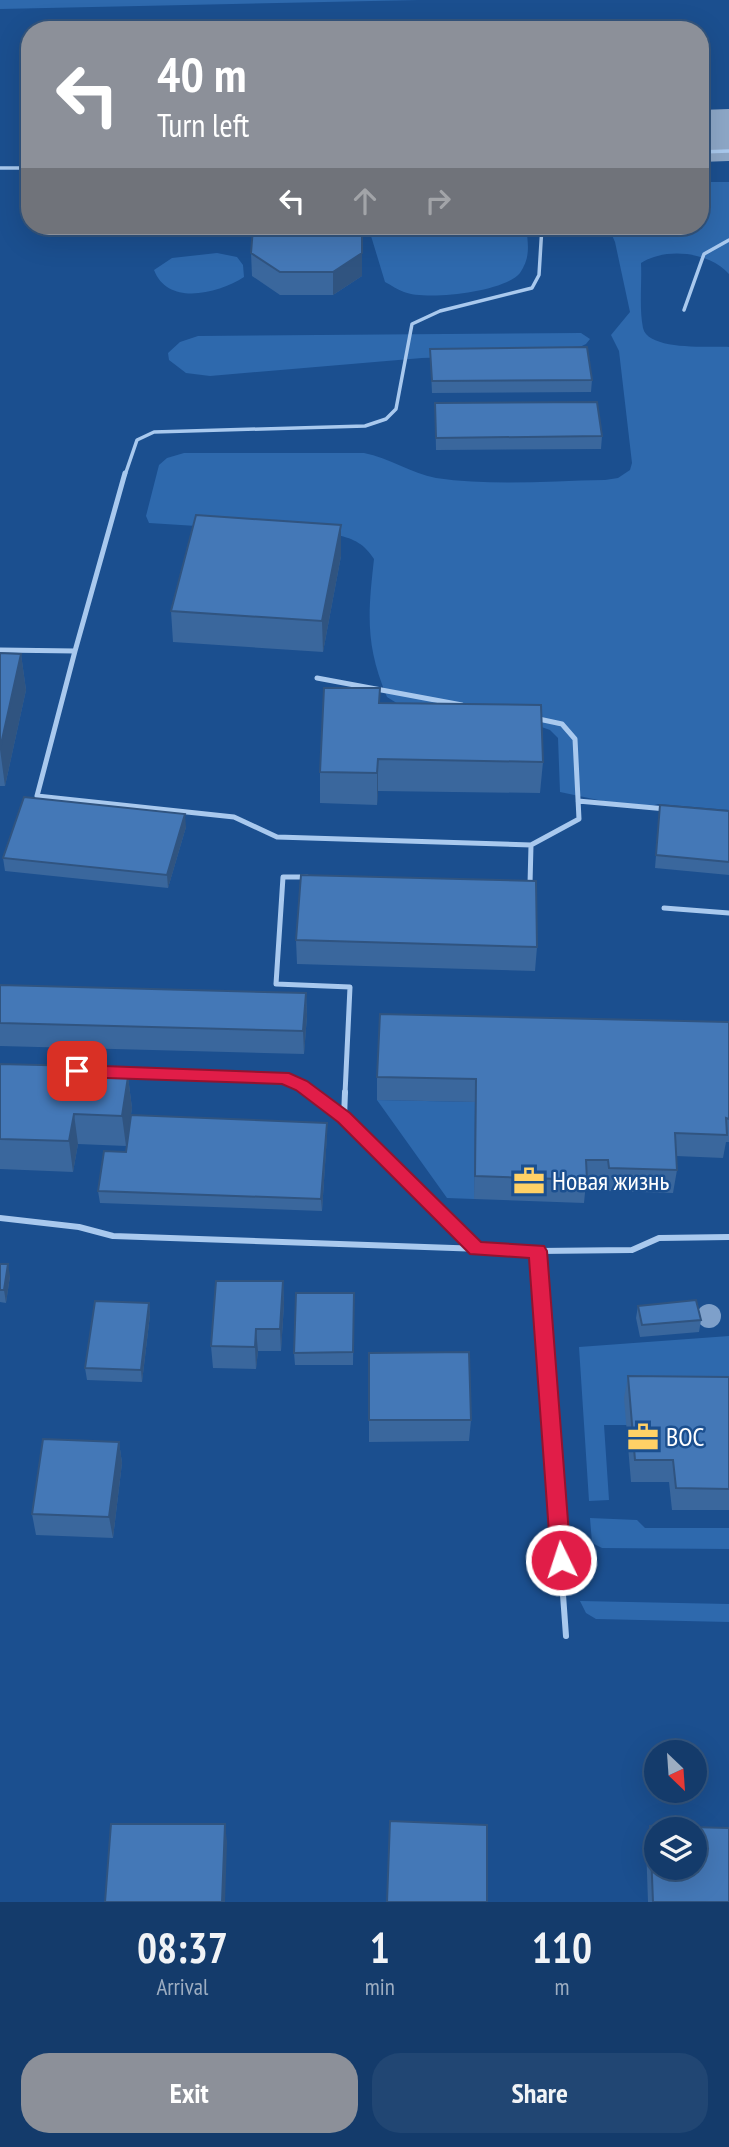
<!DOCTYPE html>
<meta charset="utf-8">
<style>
:root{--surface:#143b6b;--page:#214673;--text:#f1f3f6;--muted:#9dadc1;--line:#33557e;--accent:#8c9099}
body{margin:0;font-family:"PT Sans Narrow",sans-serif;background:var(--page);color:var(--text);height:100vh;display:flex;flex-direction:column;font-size:26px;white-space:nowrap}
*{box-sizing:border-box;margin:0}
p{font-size:23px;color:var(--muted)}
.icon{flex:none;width:38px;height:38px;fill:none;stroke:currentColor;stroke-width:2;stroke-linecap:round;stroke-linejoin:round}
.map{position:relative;height:1902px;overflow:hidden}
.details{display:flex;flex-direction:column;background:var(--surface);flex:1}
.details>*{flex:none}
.banner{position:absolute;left:21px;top:21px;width:688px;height:214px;border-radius:28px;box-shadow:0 7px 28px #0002,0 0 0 2px var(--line);background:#8c9099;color:#fff;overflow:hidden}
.needle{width:46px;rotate:155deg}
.controls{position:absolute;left:644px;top:1740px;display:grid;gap:14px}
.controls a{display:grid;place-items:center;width:63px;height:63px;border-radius:50%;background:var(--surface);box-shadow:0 7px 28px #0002,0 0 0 2px var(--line);font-size:35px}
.pin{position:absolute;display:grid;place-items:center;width:60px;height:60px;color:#fff;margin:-30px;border-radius:14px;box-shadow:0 4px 10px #0006}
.me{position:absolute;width:77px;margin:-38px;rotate:356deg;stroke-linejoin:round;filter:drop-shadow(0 0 5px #0008)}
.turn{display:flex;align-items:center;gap:24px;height:147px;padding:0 21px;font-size:32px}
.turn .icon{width:91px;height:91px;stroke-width:2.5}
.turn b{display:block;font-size:49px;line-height:60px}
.lanes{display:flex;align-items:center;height:66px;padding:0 21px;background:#0003;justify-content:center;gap:35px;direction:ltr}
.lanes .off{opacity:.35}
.eta{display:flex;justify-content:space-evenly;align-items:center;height:119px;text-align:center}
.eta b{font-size:42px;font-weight:700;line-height:49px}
.primary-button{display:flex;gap:14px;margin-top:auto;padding:14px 21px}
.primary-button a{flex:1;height:80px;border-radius:28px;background:var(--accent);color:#fff;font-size:28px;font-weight:700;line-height:80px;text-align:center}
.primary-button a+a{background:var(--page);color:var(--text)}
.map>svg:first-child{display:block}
.green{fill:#2e69ad}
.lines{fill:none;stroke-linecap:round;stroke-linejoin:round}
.taxiway{fill:#8da7c7;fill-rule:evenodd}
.service-far2{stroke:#a9c9ee;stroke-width:3.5}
.service-far1{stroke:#a9c9ee;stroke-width:5}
.service{stroke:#a9c9ee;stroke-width:6}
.tree{fill:#7ea0ca}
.wall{fill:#3a679d}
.shaded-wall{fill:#305480}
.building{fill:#4478b7;stroke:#305480;stroke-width:2;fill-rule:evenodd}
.route{fill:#e11d48;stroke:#92132f;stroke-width:2}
.labels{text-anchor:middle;stroke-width:5;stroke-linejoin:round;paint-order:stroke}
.poi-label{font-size:26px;fill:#fff;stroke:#1b4f8f;text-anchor:start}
</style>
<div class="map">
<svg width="729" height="1902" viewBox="0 0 729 1902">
<rect width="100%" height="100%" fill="#1b4f8f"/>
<path class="green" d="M0 0H419L0 9Z
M700 182H729V274C710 252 666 247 641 263 642 283 639 308 643 328 648 351 710 346 729 347V810L658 804 641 809 560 792 558 738 550 730 533 724 408 710 387 697C365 645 368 613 374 559 364 544 355 539 337 535L149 523 146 516 159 465 167 458 184 453H364C389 458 411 473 436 478 491 486 549 481 605 480L618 478 630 470 632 463 619 351 611 335 630 312 615 242 611 233 598 226H700Z
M368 226H526C528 244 531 257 520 273 505 292 426 301 404 292 398 290 391 285 385 282Z
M217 253 237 257 243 265 244 277C219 293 168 307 154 270L172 258Z
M581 333 590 339 586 344 567 353 422 358 210 376 186 373 169 360 168 353 180 342 198 336Z
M377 1100 475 1102 474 1199 447 1198Z
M729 1336V1399L627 1425H604L609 1500 589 1501 579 1347Z
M590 1518 637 1520 645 1528H729V1549L602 1548 592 1543Z
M580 1601 729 1604V1622L596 1619 586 1613Z"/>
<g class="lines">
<path class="taxiway" d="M729 109V161L700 162V110Z"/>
<path class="service-far2" d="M700 152 729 151
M0 168H30
M684 310 704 254 729 240
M125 475 137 440 154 432 365 426 386 419 396 409 412 324 440 311 532 288 539 275 542 226"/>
<path class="service-far1" d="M0 650 75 651 125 473
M75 651 37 796 234 817 277 837 531 845 579 819 575 739 562 724 534 718
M317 678 462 705
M578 801 666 809
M307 877H283L276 984 350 987 345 1094
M530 884 531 845
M664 908 729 913
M77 1071 283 1077 302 1085 313 1094"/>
<path class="service" d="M311 1092 344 1118 477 1249
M344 1118 345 1092
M0 1218 79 1227 113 1236 538 1251 566 1636
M538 1251 632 1250 659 1238 729 1237"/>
</g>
<circle class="tree" cx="709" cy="1316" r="12"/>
<path class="wall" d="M251 253 362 276 333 295H280L252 276Z
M430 349 592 380 591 392 432 393Z
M435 403 602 436 601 449 436 450Z
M341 556 323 652 173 642 171 611Z
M0 653 21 654 26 690 5 786H0Z
M380 688V703L543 762 540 793 378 791 377 805 320 803V772Z
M660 805 729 811V875L655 868Z
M186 827 168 888 5 871 3 858Z
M296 940 537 947 535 971 297 964Z
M0 985 306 993 307 1016 304 1054 0 1046Z
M729 1022V1142H726L723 1158 676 1156 677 1170 673 1193 606 1191 605 1183H586L584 1203 474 1199 475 1102 377 1100V1077Z
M0 1064 82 1076 128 1077 132 1108 126 1146 78 1144 73 1172 0 1169Z
M327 1135 322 1211 100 1203 98 1191 126 1152Z
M0 1264 10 1276 6 1303 0 1302Z
M283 1281 284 1304 281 1351H258L256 1369 213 1368 211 1346Z
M354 1293 353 1365H295L294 1353Z
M149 1303 150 1315 142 1382 87 1380 85 1368Z
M638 1306 701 1320 699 1332 640 1337 636 1318Z
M369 1353 471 1420 469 1441 369 1442Z
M628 1376 729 1377V1510H672L669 1482H631L624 1398Z
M119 1442 122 1463 113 1538 36 1535 32 1514Z
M650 1826 729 1902H648L646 1845Z"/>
<path class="shaded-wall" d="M362 253V276L333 295V272Z
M341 525V556L323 652 322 621Z
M21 654 26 690 5 786 0 749Z
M378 759V791L377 805V773Z
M185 814 186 827 168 888 167 875Z
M306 993 307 1016 304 1054 303 1031Z
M128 1077 132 1108 126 1146 122 1116Z
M74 1114 78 1144 73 1172 69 1141Z
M327 1123V1135L322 1211 321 1199Z
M8 1264 10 1276 6 1303 4 1290Z
M283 1281 284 1304 281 1351 280 1329Z
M149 1303 150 1315 142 1382 141 1370Z
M256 1329 258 1351 256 1369 255 1347Z
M119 1442 122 1463 113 1538 109 1517Z
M225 1824 227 1842 225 1902H222Z"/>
<path class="building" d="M253 228H362V253L333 272H280L251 253Z
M587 347 592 380 432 381 430 349Z
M597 402 602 436 436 438 435 403Z
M196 515 341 525 322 621 171 611Z
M0 653 21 654 0 749Z
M324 688H380L379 703 541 705 543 762 378 759 377 773 320 772Z
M24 797 185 814 167 875 3 858Z
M660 805 729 811V862L656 855Z
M301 875 536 881 537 947 296 940Z
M0 985 306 993 303 1031 0 1023Z
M380 1014 729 1022V1119L726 1118 727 1135 675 1133 677 1170 609 1168 608 1160H586L587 1180 475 1176 476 1079 377 1077Z
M0 1064 81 1066 80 1076 128 1077 122 1116 74 1114 69 1141 0 1139Z
M131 1115 327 1123 321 1199 98 1191 104 1151 126 1152Z
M0 1264H8L4 1290H0Z
M216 1281H283L280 1329H256L255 1347 211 1346Z
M296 1293H354L353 1352 294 1353Z
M696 1300 701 1320 642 1325 638 1306Z
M95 1301 149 1303 141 1370 85 1368Z
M469 1352 471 1420H369V1353Z
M628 1376 729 1377V1489L676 1488 673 1460H635Z
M43 1439 119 1442 109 1517 32 1514Z
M390 1821 487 1825V1902H387Z
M111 1824H225L222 1902H105Z
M650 1826 729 1828V1902H653ZM656 1829H695V1867H656Z"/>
<path class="route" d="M77 1065 289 1073 307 1081 350 1113 481 1242 544 1246 547 1251 571 1560 568 1567 561 1569 554 1567 551 1560 529 1258 470 1254 338 1122 296 1090 282 1084 77 1077 71 1076 69 1071 71 1066Z"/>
<defs>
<symbol id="office-bare" viewBox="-9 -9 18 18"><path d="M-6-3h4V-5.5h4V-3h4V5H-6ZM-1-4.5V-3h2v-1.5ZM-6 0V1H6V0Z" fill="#ffd166" stroke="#1b4f8f" stroke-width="2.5" paint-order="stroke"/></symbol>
</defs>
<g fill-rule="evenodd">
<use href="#office-bare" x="507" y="1159" width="44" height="44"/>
<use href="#office-bare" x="621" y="1415" width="44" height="44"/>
</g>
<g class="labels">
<g class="poi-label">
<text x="552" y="1190">Новая жизнь</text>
<text x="666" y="1446">ВОС</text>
</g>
</g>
</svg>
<div class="controls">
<a><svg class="needle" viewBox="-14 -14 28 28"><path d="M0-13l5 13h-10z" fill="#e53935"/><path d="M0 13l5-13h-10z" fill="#9dadc1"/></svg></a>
<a><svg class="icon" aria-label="layers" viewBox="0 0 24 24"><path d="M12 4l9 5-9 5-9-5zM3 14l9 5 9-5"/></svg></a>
</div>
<div class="pin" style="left:77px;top:1071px;background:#d93025"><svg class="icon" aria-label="arrive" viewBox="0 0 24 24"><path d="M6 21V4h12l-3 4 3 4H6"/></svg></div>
<svg class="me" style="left:561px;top:1560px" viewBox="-20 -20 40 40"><circle r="17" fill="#e11d48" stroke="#fff" stroke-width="3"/><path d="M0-11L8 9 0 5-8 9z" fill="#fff"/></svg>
<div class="banner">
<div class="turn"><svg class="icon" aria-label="left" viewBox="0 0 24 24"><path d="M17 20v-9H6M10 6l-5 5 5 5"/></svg><div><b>40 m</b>Turn left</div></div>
<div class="lanes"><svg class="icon" aria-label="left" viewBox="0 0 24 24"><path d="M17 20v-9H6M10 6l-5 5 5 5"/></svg><svg class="icon off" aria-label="ahead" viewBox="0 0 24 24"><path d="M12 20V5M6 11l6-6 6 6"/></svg><svg class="icon off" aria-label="right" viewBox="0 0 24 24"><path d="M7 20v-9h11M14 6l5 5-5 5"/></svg></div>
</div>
</div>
<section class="details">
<div class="eta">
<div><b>08:37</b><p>Arrival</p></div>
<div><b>1</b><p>min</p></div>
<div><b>110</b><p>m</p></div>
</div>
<div class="primary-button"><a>Exit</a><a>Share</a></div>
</section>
